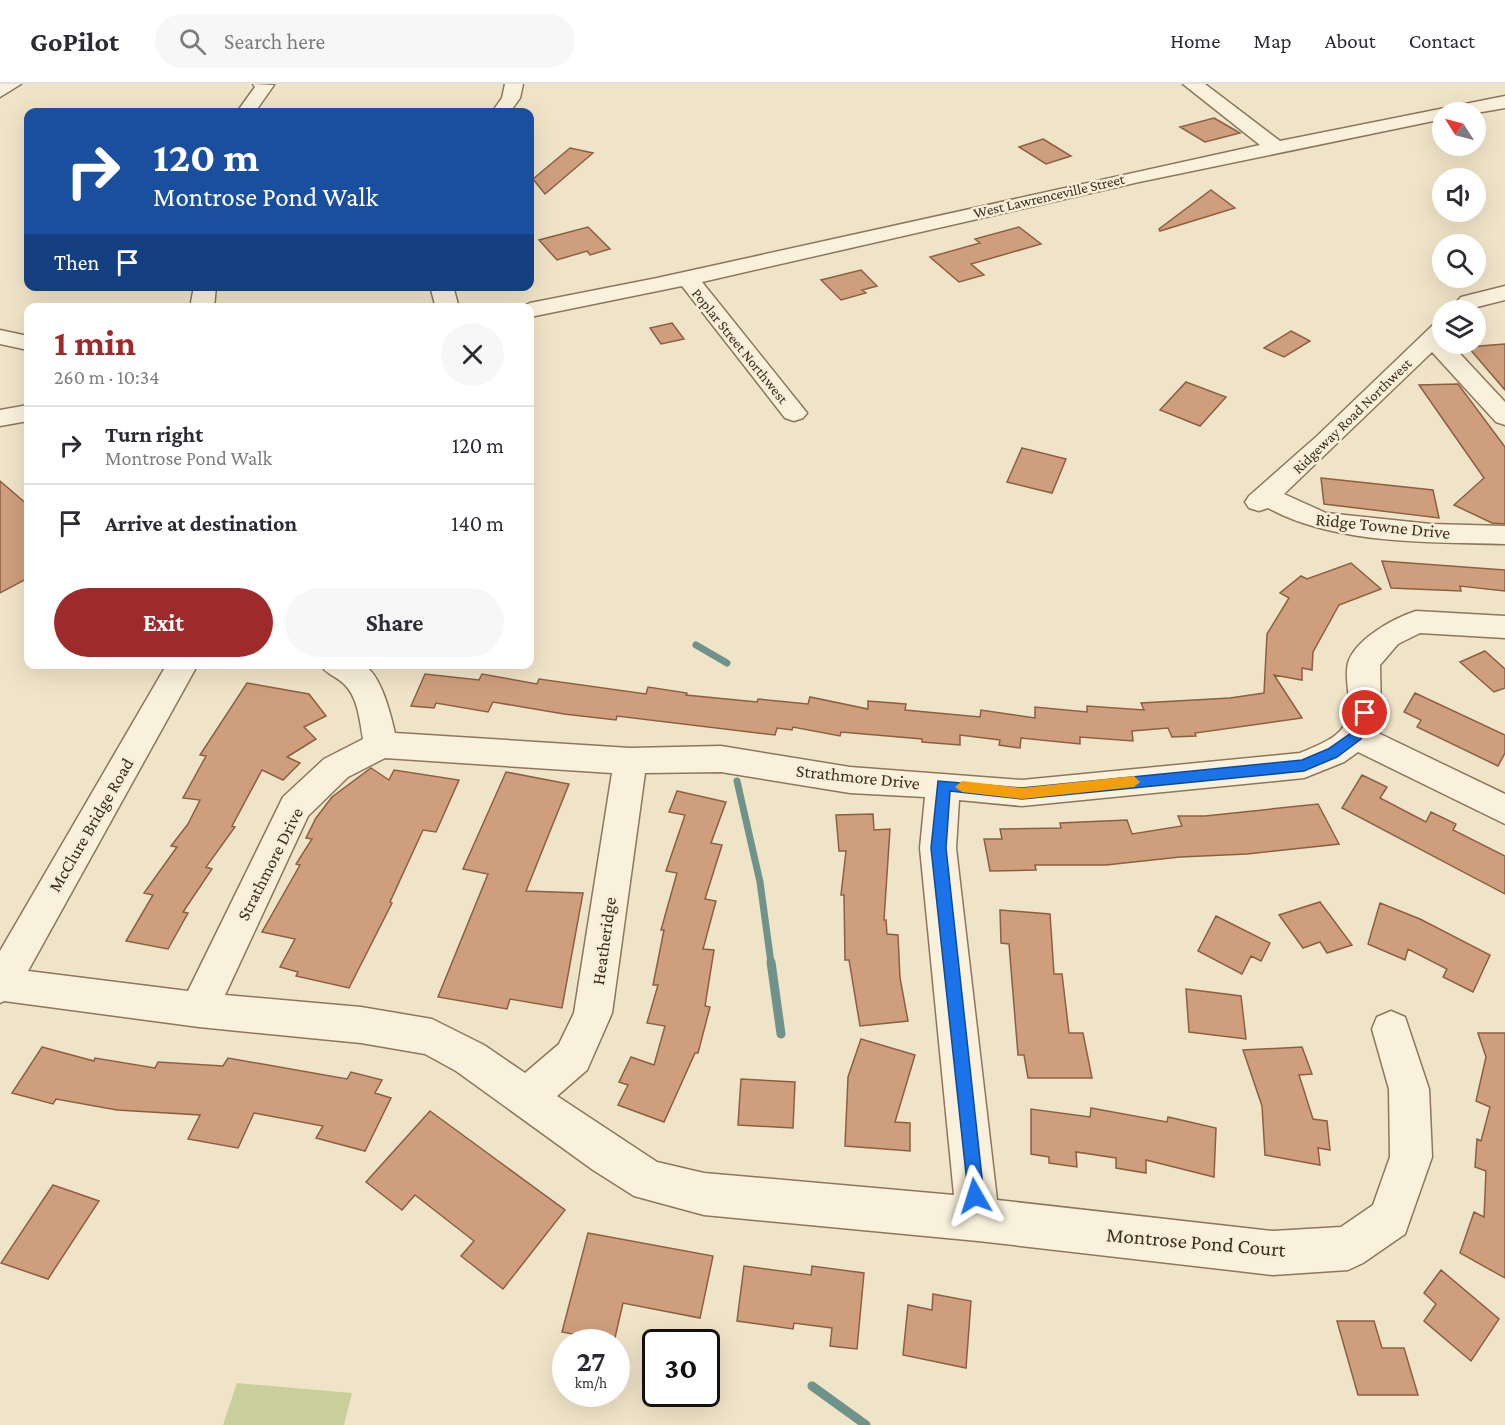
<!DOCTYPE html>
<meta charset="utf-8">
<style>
:root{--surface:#fff;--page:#f7f7f7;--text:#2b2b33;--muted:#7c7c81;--line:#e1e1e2;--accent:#9e2a2b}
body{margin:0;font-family:"Crimson Pro",serif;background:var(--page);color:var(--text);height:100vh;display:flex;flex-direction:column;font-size:22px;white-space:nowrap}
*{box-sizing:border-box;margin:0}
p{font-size:20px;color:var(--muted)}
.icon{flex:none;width:33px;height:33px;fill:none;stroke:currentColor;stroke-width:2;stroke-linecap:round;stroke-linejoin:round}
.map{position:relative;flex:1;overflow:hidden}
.drawer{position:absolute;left:24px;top:219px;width:510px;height:366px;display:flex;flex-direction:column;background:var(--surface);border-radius:12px;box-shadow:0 6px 24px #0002}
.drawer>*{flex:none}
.hud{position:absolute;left:24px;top:24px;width:510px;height:183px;border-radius:12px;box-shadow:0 6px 24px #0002;background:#1a4fa0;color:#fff;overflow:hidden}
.needle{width:39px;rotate:306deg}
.tools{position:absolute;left:1432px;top:18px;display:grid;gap:12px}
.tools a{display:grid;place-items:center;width:54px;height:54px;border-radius:50%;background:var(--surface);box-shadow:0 6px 24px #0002;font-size:30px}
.speed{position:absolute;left:552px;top:1245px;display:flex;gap:12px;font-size:30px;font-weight:700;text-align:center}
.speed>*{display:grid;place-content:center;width:78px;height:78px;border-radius:50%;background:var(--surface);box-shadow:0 6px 24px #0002;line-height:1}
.speed small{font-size:15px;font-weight:400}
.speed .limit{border:3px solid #111;border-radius:9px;background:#fff;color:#111}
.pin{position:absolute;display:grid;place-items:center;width:51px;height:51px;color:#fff;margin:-26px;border:3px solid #fff;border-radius:50%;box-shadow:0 2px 6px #0007}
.me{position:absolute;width:66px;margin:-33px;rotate:354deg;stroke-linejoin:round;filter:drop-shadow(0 0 4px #0008)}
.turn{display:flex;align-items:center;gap:21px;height:126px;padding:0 30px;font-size:27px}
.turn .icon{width:78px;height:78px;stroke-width:2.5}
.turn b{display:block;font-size:42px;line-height:51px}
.then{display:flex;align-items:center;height:57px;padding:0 30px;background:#0003;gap:12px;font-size:22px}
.round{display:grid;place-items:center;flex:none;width:63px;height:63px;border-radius:32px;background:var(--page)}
.summary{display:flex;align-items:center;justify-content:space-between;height:102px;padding:0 30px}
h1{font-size:36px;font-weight:700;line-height:45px;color:var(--accent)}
.button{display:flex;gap:12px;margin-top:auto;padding:12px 30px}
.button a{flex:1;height:69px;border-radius:36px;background:var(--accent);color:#fff;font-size:24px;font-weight:700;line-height:69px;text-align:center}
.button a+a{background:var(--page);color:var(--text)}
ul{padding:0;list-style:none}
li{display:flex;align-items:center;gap:18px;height:78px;padding:0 30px;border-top:2px solid var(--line)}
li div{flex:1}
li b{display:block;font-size:22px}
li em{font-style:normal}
header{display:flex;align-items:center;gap:36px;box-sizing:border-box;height:84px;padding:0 30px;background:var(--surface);border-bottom:2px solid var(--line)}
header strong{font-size:28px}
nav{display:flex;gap:33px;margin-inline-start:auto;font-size:21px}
.search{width:420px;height:54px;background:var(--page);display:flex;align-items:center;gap:15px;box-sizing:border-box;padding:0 21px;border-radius:33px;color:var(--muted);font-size:22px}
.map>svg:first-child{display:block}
.green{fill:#c9cf9b}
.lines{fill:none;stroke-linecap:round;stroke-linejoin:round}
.stream-far1{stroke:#6f938a;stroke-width:7}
.stream{stroke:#6f938a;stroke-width:9}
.building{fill:#cf9f7d;stroke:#8d5f41;stroke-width:1.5}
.minor-casing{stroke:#8d765c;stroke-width:3}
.minor{fill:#faf1dc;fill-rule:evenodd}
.route{fill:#1a73e8;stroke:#114b97;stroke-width:1.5}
.slow{fill:#f59e0b}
.labels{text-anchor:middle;stroke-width:5;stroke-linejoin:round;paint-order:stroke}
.far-street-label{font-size:15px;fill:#3d2e20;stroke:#f7eed8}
.street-label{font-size:18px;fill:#3d2e20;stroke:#f7eed8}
.near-street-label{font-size:21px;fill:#3d2e20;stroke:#f7eed8}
</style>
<header>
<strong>GoPilot</strong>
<div class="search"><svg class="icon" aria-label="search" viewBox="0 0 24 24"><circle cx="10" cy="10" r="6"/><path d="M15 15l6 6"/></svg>Search here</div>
<nav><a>Home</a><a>Map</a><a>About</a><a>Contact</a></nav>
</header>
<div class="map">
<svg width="1505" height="1341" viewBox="0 0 1505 1341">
<rect width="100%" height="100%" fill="#f0e4c8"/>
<path class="green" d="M237 1299 352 1309 344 1341H223Z"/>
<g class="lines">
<path class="stream-far1" d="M696 561 727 579
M737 697 760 798 771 879"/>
<path class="stream" d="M771 878 781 950
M812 1302 866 1341"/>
</g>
<path class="building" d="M1214 34 1240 49 1205 58 1180 43Z
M1043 55 1071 72 1046 80 1019 63Z
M570 64 593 69 545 110 533 95Z
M1211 106 1235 124 1160 147 1159 145Z
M588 143 610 165 590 171 587 167 557 176 539 156Z
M1019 143 1041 160 971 180 984 191 959 198 930 173 980 159 975 155Z
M861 186 877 202 862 206 866 209 841 216 821 196Z
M672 239 684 255 661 260 650 244Z
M1291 247 1310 257 1284 273 1264 264Z
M1505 260V306L1468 263Z
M1186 298 1226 313 1200 342 1160 326Z
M1458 300 1505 363V440L1492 439 1454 421 1484 394 1419 301Z
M1022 364 1066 375 1052 409 1007 398Z
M1321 394 1433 406 1439 434 1324 420Z
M0 397 28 421V494L0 509Z
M1382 477 1505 486V507L1460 502 1461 507 1391 504Z
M1351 479 1381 505 1339 521 1313 568 1312 586 1302 584V596L1274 591 1302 634 1195 649 1196 652 1172 653 1168 644 1132 647 1133 657 1080 653V660L1021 654 1020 664 999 661 1000 656 960 651V661L922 658V655L841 648 840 652 793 643 792 646 777 644 775 651 617 632 616 636 564 630 493 618 488 628 436 619 434 624 411 622 425 590 479 596 482 590 537 600 539 595 646 610 648 603 687 609 686 611 757 618 758 615 808 620 810 613 868 625V617L906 620 905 626 980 633 981 626 1035 634V623L1087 628V622L1144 626 1141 619 1230 614 1264 609 1267 550 1289 514 1280 509 1301 492 1307 495Z
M1485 567 1505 585V604L1494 608 1460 578Z
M247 599 309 610 326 632 304 643 316 655 287 673 300 679 283 696 262 686 232 742 235 743 206 783 212 785 183 828 188 829 168 865 126 857 153 811 144 809 177 763 171 762 188 740 200 716 183 714 206 672 200 671Z
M1415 609 1505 651V669L1498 682 1417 643 1421 636 1404 628Z
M371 684 389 696 394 686 459 696 436 748 423 746 390 818 392 819 349 904 296 892 298 888 280 883 295 855 262 848 300 781 296 780 312 755 306 754 316 734 332 713Z
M506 688 569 700 526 807 583 809 562 924 510 915 507 925 438 913 488 790 463 785Z
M1362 691 1387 703 1380 714 1426 738 1431 728 1456 740 1453 746 1505 772V810L1342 724Z
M677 707 726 718 711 759 722 761 705 815 716 817 703 865 714 866 705 922 710 923 698 969H695L664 1038 618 1021 628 1001 619 998 631 973 654 981 665 942 647 939 658 901H653L664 846H661L677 789 666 787 685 731 669 728Z
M1318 720 1339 760 1247 770 1180 773 1106 781H1035L1036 786 990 787 984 755H1002L1000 745 1061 744 1060 739 1127 736 1132 750 1182 742 1178 732H1205Z
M873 730 874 746 890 745 884 836H886L887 850 898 851 900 894 908 937 860 942 849 876H845L844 811H841L846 767H839L836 731Z
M1320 818 1352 861 1327 869 1320 858 1303 864 1279 831Z
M1380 819 1420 835 1490 871 1473 908 1443 893 1447 885 1408 865 1405 876 1368 860Z
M1000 826 1050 830 1054 890H1062L1069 949H1083L1092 994H1028L1024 971H1018L1009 860 1001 859Z
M1216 832 1270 859 1261 877 1251 872 1242 890 1198 867Z
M1186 905 1241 912 1246 955 1189 948Z
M1478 949H1505V1194L1460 1169 1474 1128 1484 1133 1486 1087 1475 1083 1477 1055 1481 1057 1490 1023 1476 1017 1486 973Z
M861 955 915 971 895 1038 910 1039V1067L845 1062 848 993Z
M42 963 94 977 95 974 155 984 158 978 223 982 228 974 347 995 351 988 382 996 375 1009 391 1014 365 1067 316 1054 323 1042 254 1029 238 1064 188 1055 200 1031 117 1026 56 1015 53 1020 12 1009Z
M1302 963 1312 990 1299 991 1313 1035 1327 1037 1330 1066 1318 1064 1320 1081 1265 1071 1262 1022 1243 966Z
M741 995 795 998 793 1044 738 1041Z
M1091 1024 1167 1038 1168 1033 1216 1044 1214 1093 1146 1076V1089L1116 1084V1074L1076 1068 1077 1083 1049 1079V1073L1031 1070V1025L1090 1033Z
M430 1027 565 1126 503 1205 461 1172 474 1157 415 1111 402 1126 366 1098Z
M53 1101 99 1117 48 1195 1 1179Z
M588 1149 713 1172 700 1234 623 1219 614 1258 562 1248Z
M744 1182 811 1191 812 1182 864 1189 857 1265 830 1262 832 1244 794 1239 793 1245 737 1237Z
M1441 1186 1499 1235 1471 1277 1424 1237 1436 1220 1424 1209Z
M933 1210 971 1217 966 1284 903 1271 908 1221 932 1226Z
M1337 1237H1374L1382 1264H1404L1418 1311H1358Z"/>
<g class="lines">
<defs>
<path id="minor" d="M0 0H21L0 13Z
M253 0 274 1 255 28H237L255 3Z
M505 0H523L520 14 510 28H492L502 14Z
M1183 0H1205L1280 57 1505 12V24L1476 29 1443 28V35L1139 98 702 198 807 329 803 334 794 337 785 334 682 202 530 233V224H520L530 219 657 194 1260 61Z
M194 202H216L214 224H190Z
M430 202H453L459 224H436Z
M1505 202V216L1477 223 1474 226H1449L1461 213Z
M1443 237V260H1451L1505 318V341L1496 338 1432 268 1284 410 1326 429 1431 440 1505 442V460C1430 458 1335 461 1268 424L1259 427 1249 424 1245 418 1249 412 1317 352 1435 239Z
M0 246 28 252V266L0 260Z
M28 321V337L0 342V326Z
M1416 527 1505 532V554L1420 549 1398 560 1380 581 1381 629 1374 647 1505 710V740L1358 668 1344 678 1304 694 1022 722 959 716 956 764 997 1116 1273 1147 1341 1143 1373 1121 1390 1073 1389 1005 1372 945 1377 933 1391 927 1405 933 1429 1005 1432 1073 1405 1150 1363 1179 1348 1186 1273 1191 978 1157 704 1131 634 1112 593 1086 456 987 425 970 361 959 199 943 4 917 0 919V867L167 580H198L28 887 188 907 283 713 324 675 363 655C360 638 358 614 345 601 337 592 326 591 320 580 331 580 352 577 363 581 381 589 391 632 395 649L630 664 721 662 850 683 1022 696 1300 669C1314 663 1336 655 1343 643 1356 623 1343 600 1348 579 1355 555 1394 534 1416 527ZM385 674 612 689 574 929 559 960 525 989 484 961 432 935 361 923 225 911 308 732 348 693ZM721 688 850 709 925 713 920 764 954 1111 704 1089 657 1078 557 1012 587 986 612 929 645 689Z"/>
</defs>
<use href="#minor" class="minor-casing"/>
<use href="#minor" class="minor"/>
</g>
<path class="route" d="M1365 624 1372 629 1361 655 1337 673 1304 687 1022 715 950 707 946 764 984 1112 982 1118 975 1121 969 1118 931 764 938 697 1022 704 1302 676 1328 665 1351 649 1360 625Z"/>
<path class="slow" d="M1134 692 1140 698 1134 703 1022 715 962 708 955 703 962 697 1022 704Z"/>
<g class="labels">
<g class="far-street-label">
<text transform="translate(1049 112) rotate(-13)" y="5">West Lawrenceville Street</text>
<text transform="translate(740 262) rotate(51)" y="5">Poplar Street Northwest</text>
<text transform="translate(1352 332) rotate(-44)" y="5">Ridgeway Road Northwest</text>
</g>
<g class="street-label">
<text transform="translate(1383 442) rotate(6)" y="6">Ridge Towne Drive</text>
<text transform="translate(858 693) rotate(6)" y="6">Strathmore Drive</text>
<text transform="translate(91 741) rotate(-60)" y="6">McClure Bridge Road</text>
<text transform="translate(270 780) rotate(-63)" y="6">Strathmore Drive</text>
<text transform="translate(604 857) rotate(-82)" y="6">Heatheridge</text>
</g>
<g class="near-street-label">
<text transform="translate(1196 1158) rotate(5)" y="7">Montrose Pond Court</text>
</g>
</g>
</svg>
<div class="tools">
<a><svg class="needle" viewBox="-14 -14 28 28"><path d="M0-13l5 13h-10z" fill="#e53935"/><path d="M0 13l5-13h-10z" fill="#7c7c81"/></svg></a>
<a><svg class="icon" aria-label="sound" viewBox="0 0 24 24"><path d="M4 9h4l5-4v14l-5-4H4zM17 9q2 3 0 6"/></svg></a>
<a><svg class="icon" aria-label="search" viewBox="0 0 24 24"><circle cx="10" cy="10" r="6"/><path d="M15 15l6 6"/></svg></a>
<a><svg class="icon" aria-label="layers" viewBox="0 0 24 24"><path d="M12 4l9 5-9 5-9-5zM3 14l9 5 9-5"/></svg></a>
</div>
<div class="speed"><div>27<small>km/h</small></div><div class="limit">30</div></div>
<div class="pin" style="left:1365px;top:629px;background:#d93025"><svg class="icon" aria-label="arrive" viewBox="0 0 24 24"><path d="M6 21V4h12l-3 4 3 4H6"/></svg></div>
<svg class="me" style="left:975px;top:1112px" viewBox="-20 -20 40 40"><path d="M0-17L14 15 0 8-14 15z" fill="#1a73e8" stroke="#fff" stroke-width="4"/></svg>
<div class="hud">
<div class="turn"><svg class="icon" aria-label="right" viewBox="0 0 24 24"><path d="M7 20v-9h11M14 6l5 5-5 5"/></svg><div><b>120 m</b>Montrose Pond Walk</div></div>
<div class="then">Then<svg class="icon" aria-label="arrive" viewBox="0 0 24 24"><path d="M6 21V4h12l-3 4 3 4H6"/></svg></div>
</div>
<section class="drawer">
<div class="summary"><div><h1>1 min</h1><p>260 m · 10:34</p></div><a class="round"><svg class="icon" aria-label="close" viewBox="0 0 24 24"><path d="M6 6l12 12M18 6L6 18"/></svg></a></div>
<ul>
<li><svg class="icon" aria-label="right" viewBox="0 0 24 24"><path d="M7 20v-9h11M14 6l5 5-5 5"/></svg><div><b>Turn right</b><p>Montrose Pond Walk</p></div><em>120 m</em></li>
<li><svg class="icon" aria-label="arrive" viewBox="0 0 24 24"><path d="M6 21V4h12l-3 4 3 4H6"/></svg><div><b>Arrive at destination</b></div><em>140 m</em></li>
</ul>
<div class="button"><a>Exit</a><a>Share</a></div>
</section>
</div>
